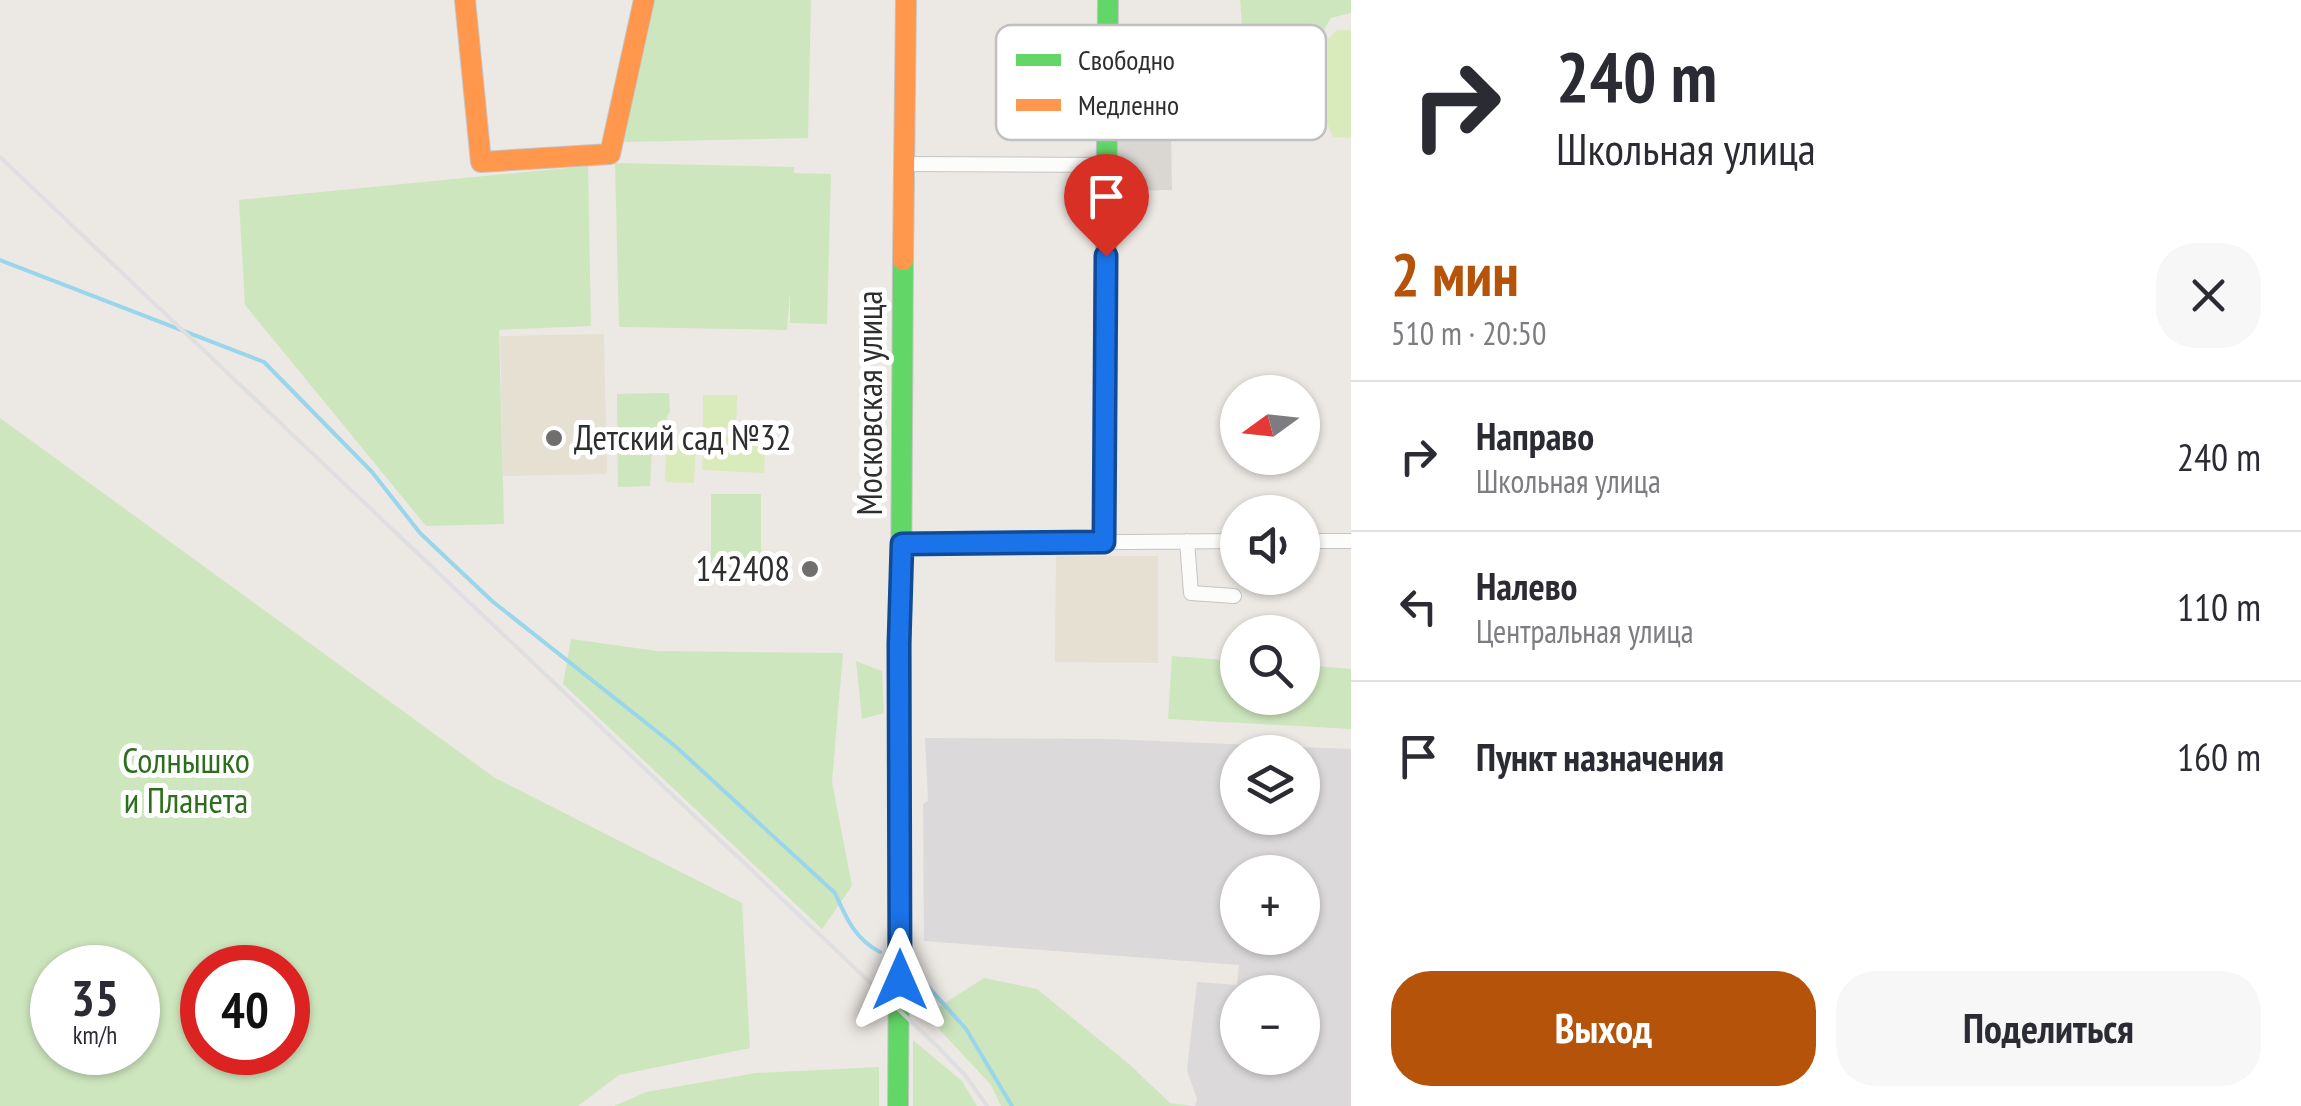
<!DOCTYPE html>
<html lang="ru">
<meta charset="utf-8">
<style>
:root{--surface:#fff;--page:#f7f7f7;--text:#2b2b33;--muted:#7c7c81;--line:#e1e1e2;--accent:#b45309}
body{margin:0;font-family:"PT Sans Narrow",sans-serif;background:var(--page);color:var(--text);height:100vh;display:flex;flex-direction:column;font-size:38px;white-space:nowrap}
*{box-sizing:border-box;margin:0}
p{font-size:32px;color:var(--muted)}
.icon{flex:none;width:55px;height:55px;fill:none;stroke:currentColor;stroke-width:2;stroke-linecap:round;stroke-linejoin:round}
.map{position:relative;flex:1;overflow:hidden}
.side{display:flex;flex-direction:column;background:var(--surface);width:950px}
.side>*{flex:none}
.guide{background:#fff;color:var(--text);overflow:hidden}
.needle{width:65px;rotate:255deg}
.controls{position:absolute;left:1220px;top:375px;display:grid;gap:20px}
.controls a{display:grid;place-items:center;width:100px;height:100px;border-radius:50%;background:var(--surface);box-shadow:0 2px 8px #0004;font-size:50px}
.speed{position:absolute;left:30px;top:945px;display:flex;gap:20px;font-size:50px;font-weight:700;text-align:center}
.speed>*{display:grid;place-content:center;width:130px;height:130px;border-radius:50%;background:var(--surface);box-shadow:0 2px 8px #0004;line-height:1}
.speed small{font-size:25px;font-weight:400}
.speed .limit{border:15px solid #d22;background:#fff;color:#111}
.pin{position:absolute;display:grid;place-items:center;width:85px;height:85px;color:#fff;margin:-102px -42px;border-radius:50% 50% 50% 0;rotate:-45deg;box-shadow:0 0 10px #0007}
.pin .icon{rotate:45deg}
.me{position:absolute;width:110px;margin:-55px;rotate:0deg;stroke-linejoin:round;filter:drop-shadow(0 0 8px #0008)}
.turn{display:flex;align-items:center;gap:35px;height:210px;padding:0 40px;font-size:45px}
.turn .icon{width:130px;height:130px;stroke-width:2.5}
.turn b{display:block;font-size:70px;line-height:85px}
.round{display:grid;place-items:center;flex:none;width:105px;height:105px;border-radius:40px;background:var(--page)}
.overview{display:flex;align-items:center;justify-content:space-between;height:170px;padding:0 40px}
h1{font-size:60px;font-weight:700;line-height:75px;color:var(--accent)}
.primary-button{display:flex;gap:20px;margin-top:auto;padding:20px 40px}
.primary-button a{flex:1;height:115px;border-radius:40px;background:var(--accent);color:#fff;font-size:40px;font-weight:700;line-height:115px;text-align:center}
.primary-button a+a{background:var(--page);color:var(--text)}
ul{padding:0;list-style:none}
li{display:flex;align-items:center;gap:30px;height:150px;padding:0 40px;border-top:2px solid var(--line)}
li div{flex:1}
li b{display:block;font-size:38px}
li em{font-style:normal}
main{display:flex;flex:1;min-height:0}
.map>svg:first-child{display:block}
.industrial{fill:#dcd9db;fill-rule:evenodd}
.education{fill:#e6e0d3}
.green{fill:#cee6be;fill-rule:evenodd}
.pitch{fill:#d9eabb}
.plaza{fill:#dad6d2}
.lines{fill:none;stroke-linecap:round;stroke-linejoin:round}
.stream{stroke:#99d6ec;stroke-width:4}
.street-casing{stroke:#c5c4c5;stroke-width:16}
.fast-casing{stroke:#c5c4c5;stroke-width:22}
.slow-casing{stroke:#c5c4c5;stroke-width:22}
.street{stroke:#fcfcfb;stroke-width:14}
.fast{stroke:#63d668;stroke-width:20}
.slow{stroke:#ff974d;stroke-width:20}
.rail{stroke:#dfdfe1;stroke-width:4}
.route-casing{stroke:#114b97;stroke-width:25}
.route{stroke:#1a73e8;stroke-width:18}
.poi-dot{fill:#706f6e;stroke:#fff;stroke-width:4}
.labels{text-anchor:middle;stroke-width:10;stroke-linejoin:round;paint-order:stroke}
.street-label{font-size:35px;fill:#2e2e2e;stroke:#fff}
.poi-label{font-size:35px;fill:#2e2e2e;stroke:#fff;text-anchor:start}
.park-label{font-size:35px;fill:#2c6e1b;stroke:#fff}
.key{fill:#fff;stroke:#c0c0c0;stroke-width:2.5}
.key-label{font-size:28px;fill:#2e2e2e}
</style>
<main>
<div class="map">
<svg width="1351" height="1106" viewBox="0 0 1351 1106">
<rect width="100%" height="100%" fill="#ece8e4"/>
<path class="industrial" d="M925 738 1109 739 1351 749V1106H1195L1197 1099 1187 1070 1197 982 1237 985 1239 965 924 941 923 804 928 801ZM1238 752H1302V818H1238ZM1238 872H1302V938H1238ZM1238 992H1302V1058H1238Z"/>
<path class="education" d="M604 334 607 474 503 476 500 336Z
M1056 556H1158V663L1055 662Z"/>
<path class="green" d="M649 0H811L808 138 624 142Z
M1240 0H1351V13L1331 18 1312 50 1287 33 1267 47 1266 61 1274 84 1270 95 1244 122 1226 120 1211 98 1215 89 1237 80 1245 60Z
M615 163 794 167V173L831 174 827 324 790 323V293L787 330 619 327Z
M588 166 591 326 499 330 504 524 426 526 245 305 239 200Z
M669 393 670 411 652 450 650 486 618 487 617 394Z
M0 418 495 778 742 903 750 1048 619 1075 578 1106H0ZM52 968H138V1052H52ZM202 968H288V1052H202Z
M711 494H761V568H711Z
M571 639 657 651 843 653 832 782 852 886 822 929 563 684Z
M1172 656 1237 661 1238 698H1302L1303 665 1351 669V729L1168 719Z
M856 661 882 671 884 713 862 719Z
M984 978 1037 989 1129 1064 1170 1103 1192 1106H1001L991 1085 926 1015Z
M913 1040 962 1081 977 1106H913Z
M879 1067V1106H614L646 1092 756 1073Z"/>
<path class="pitch" d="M1337 30H1351V138L1333 137 1328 125V39Z
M703 395H737L736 428H703Z
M667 434 696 435 694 483 665 482Z
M704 435 766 437 764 473 702 470Z"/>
<path class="plaza" d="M1107 133H1171L1172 190 1106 191Z"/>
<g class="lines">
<path class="stream" d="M0 260 264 362 372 472 420 533 492 601 674 745 835 893C846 918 855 939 880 952
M917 974 966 1029 1012 1106"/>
<defs>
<path id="street" d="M905 164 1106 165
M1187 541 1191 593 1234 596
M1302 541H1351
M902 544 1238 541"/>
<path id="fast" d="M1104 542 1108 0
M898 1106 903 260"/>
<path id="slow" d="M465 0 481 162 610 154 644 0
M903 260 906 0"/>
</defs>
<use href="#street" class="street-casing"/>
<use href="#fast" class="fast-casing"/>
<use href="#slow" class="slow-casing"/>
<use href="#street" class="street"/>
<use href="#fast" class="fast"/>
<use href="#slow" class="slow"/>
<path class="rail" d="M0 157 937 1046 965 1075 987 1106"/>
</g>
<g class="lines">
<defs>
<path id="route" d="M900 980 899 644 902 544 1104 542 1106 256"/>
</defs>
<use href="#route" class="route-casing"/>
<use href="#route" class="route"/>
</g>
<g class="poi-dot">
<circle cx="554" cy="438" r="10"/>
<circle cx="810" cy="569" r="10"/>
</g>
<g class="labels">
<g class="street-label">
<text transform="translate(870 403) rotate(-90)" y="12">Московская улица</text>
</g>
<g class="poi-label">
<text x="574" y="450">Детский сад №32</text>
<text x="790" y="581" text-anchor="end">142408</text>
</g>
<g class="park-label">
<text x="186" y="773">Солнышко<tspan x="186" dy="40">и Планета</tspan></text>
</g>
</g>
<rect x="996" y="25" width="330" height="115" rx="15" class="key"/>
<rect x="1016" y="54" width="45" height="12" fill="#63d668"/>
<rect x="1016" y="99" width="45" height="12" fill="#ff974d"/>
<g class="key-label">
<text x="1078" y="70">Свободно</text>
<text x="1078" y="115">Медленно</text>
</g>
</svg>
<div class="controls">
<a><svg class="needle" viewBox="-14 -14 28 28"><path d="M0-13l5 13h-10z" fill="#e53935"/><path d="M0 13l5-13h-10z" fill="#7c7c81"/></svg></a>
<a><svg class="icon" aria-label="sound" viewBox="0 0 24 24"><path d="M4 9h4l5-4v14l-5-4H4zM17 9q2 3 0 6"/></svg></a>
<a><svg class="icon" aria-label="search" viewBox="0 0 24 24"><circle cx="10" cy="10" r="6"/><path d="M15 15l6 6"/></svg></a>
<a><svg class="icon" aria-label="layers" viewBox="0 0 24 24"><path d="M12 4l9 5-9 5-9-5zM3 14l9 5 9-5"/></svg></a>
<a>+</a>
<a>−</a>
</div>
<div class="speed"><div>35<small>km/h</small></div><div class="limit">40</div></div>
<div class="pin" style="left:1106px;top:256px;background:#d93025"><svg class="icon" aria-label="arrive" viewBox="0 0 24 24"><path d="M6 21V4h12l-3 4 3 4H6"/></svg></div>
<svg class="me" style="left:900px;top:980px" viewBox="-20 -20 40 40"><path d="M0-17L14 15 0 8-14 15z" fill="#1a73e8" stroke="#fff" stroke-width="4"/></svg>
</div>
<section class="side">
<div class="guide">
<div class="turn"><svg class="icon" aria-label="right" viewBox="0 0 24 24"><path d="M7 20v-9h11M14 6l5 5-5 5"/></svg><div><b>240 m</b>Школьная улица</div></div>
</div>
<div class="overview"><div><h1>2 мин</h1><p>510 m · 20:50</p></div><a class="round"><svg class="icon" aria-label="close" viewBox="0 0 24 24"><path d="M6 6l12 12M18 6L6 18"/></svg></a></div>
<ul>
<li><svg class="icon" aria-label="right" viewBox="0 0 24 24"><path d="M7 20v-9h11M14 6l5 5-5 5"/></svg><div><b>Направо</b><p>Школьная улица</p></div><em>240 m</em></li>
<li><svg class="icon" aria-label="left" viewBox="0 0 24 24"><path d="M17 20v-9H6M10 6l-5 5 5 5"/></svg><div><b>Налево</b><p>Центральная улица</p></div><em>110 m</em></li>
<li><svg class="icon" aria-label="arrive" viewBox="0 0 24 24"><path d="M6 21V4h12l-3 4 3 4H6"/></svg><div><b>Пункт назначения</b></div><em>160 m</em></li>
</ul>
<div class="primary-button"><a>Выход</a><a>Поделиться</a></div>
</section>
</main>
